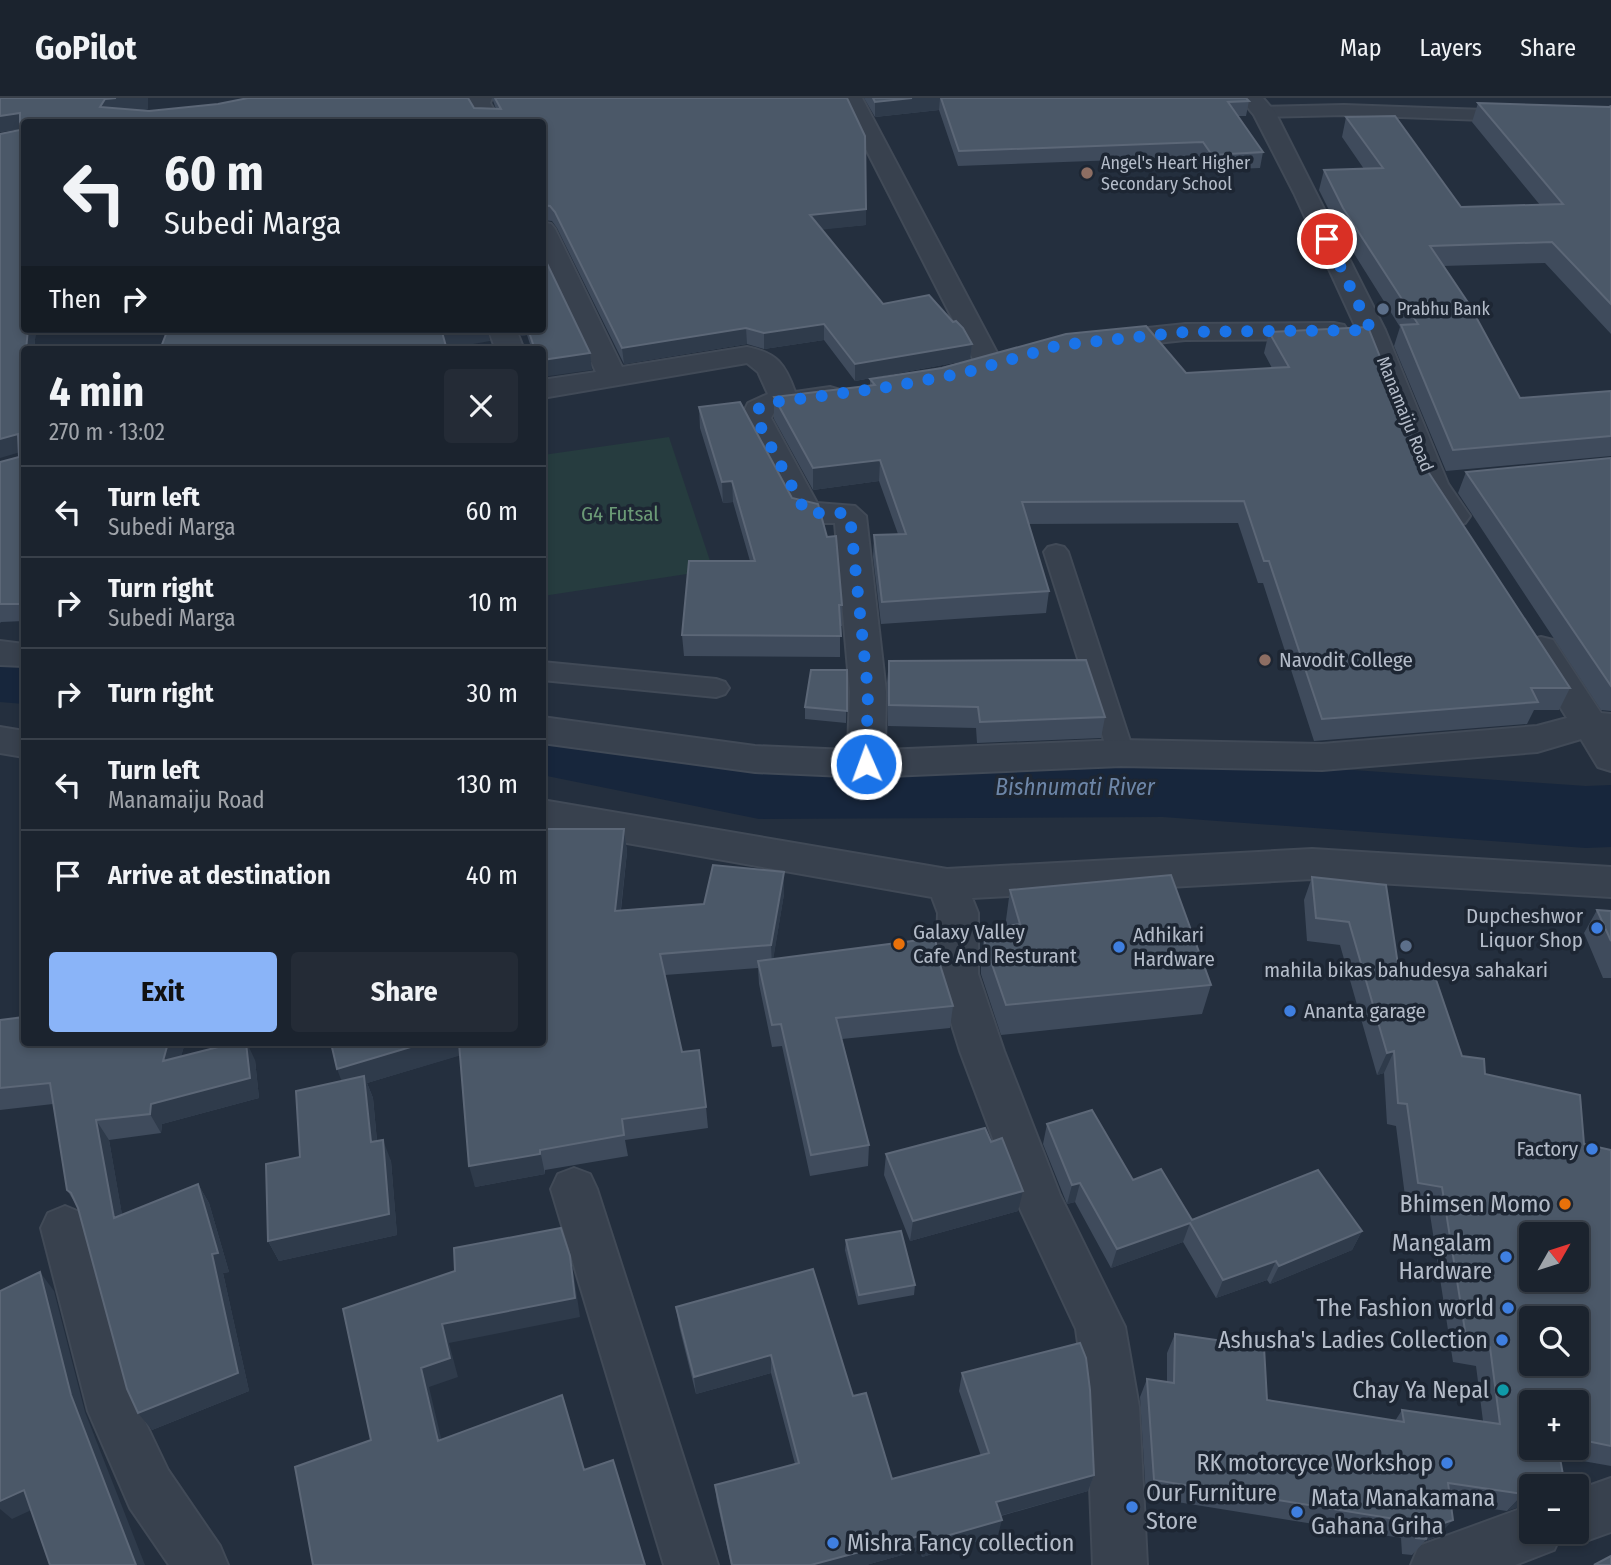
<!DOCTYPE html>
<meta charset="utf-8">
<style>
:root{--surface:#1b232e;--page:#242b36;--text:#f1f3f6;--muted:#a0a4aa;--line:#39404a;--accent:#8ab4f8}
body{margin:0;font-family:"Fira Sans Condensed",sans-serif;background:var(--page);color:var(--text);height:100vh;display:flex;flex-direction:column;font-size:26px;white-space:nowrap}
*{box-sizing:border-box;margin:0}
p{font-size:23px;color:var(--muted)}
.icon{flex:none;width:38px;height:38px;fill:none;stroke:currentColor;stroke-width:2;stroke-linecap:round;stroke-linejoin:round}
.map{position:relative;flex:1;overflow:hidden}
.drawer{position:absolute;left:21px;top:248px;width:525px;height:700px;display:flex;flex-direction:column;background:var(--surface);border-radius:7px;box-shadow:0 4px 10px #0003,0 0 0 2px var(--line)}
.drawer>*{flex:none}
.top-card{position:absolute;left:21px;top:21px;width:525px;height:214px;border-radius:7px;box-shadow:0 4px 10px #0003,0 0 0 2px var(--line);background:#1b232e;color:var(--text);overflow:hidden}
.needle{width:46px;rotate:51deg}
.controls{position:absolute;left:1519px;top:1124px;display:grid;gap:14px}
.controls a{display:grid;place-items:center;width:70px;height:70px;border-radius:7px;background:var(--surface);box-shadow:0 4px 10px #0003,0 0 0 2px var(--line);font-size:35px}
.pin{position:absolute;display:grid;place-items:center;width:60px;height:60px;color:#fff;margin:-30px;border:4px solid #fff;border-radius:50%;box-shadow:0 2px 7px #0007}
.me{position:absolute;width:77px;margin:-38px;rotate:358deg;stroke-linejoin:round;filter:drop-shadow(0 0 5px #0008)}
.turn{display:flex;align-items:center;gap:24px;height:147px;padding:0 28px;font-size:32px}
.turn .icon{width:91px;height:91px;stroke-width:2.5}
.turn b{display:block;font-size:49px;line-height:60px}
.then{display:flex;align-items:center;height:66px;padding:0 28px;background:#0003;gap:14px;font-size:26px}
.round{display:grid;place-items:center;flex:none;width:74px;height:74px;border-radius:7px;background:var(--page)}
.overview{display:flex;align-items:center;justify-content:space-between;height:119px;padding:0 28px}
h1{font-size:42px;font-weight:700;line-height:52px}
.action{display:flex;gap:14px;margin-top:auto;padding:14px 28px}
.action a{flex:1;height:80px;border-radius:7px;background:var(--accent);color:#111;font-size:28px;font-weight:700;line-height:80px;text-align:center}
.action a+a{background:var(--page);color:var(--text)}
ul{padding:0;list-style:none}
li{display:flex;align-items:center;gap:21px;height:91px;padding:0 28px;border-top:2px solid var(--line)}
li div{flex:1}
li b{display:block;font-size:26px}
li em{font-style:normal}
header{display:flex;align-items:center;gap:42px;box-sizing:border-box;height:98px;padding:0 35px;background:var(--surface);border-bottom:2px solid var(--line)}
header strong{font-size:33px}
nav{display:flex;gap:38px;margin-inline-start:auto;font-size:24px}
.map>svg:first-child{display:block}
.green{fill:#263c3f}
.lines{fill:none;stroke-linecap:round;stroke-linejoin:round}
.river{fill:#17263c;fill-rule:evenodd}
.service-casing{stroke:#414a57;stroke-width:4}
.minor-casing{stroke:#414a57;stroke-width:4}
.service{fill:#38414e;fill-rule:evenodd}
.minor{fill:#38414e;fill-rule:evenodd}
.wall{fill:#3f4b5c;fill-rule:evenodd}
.shaded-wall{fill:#2f3b4b}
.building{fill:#4b5868;stroke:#5c6777;stroke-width:2;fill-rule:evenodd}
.route{stroke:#1a73e8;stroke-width:12;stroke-dasharray:0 21.6}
.education-dot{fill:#8d6e63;stroke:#1d2633;stroke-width:2.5}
.service-dot{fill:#5c6f8a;stroke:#1d2633;stroke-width:2.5}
.shop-dot{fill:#3f7fe0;stroke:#1d2633;stroke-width:2.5}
.food-dot{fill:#e8710a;stroke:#1d2633;stroke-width:2.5}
.culture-dot{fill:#0f9aa8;stroke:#1d2633;stroke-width:2.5}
.labels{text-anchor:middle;stroke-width:7;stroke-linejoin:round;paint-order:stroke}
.far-poi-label{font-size:18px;fill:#b4bcc9;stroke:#1d2633;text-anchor:start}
.far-street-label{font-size:18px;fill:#b4bcc9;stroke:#1d2633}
.park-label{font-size:21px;fill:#6b9a76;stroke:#1d2633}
.poi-label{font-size:21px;fill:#b4bcc9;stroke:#1d2633;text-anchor:start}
.water-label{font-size:23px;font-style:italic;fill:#6d86a8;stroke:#1d2633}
.near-poi-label{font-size:24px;fill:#b4bcc9;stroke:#1d2633;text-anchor:end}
</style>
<header>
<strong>GoPilot</strong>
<nav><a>Map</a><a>Layers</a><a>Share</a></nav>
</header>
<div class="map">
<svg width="1611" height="1467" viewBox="0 0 1611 1467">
<rect width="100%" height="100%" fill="#242f3e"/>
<path class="green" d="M669 339 713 472 543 498V357Z"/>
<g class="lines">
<path class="river" d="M0 552 24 554V606L0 604Z
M542 621 759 661 1163 659 1586 688 1611 687V749L1586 750 1163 719 759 721 542 677Z"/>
<defs>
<path id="service" d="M1344 7 1513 13 1521 18 1513 23 1344 17 1264 19 1256 14 1264 9Z
M1056 447 1064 449 1068 454 1134 655 1130 662 1121 664 1112 662 1108 655 1044 454 1048 449Z
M542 564 716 581 725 584 729 590 725 596 716 599 542 582Z"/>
<path id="minor" d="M470 0H492L490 5 501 24H479L468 5Z
M840 0H862L1004 268 1000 274 948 287 938 284 934 278 938 272 974 263Z
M1240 0H1263L1275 14 1385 232 1448 386 1470 418 1465 425 1454 428 1443 425 1418 386 1357 232 1294 95 1254 17Z
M542 124 551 126 555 131 622 269 747 249C777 255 785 266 795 294L830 289 840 292 844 298 840 304 775 313 771 320 817 405 855 408 866 418 886 594 885 652 1121 642 1322 646 1537 628 1567 620 1524 550 1529 542 1541 539 1553 542 1601 615 1611 616V673L1598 669 1581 641 1537 654 1322 672 1121 668 866 679 755 674 542 645V619L755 648 848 652 850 594 835 425H810L794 420 741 320 748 305 768 296 758 274 747 265 542 300V282L596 274 542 159Z
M1334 225 1344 227 1348 233 1344 239 1334 241 1185 242 1101 251 1091 249 1087 243 1091 237 1101 235 1185 226Z
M488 231H516L524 252H496Z
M0 543 24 546V568L0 567Z
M0 629 24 633V659L0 655Z
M542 702 947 771 1312 751 1611 769V799L1312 781 972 800 978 815V876L1004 953 1060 1097 1125 1229 1139 1309 1147 1467H1093L1087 1309 1076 1231 1016 1102 960 953 936 876 938 815 932 799 542 730Z
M574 1070 590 1076 597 1091 718 1467H664L551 1091 558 1076Z
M65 1108 82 1115 89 1130 138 1309 168 1372 220 1448 228 1467H169L130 1410 88 1313 41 1130 48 1115Z
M1611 1380V1434L1577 1446 1560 1439 1554 1452 1515 1467H1411L1419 1448 1531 1407V1433H1577V1392Z"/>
</defs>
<use href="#service" class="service-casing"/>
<use href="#minor" class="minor-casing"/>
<use href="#service" class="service"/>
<use href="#minor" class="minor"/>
</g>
<path class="wall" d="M0 0 148 11 140 12 149 13 496 11 492 0H847L866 127 822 131 883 206 972 246 970 262 855 283 824 242 764 251 747 246 624 266 557 130 552 123 542 122V24H24V231H36L34 252H24V523L1 524 0 525V364L19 359 20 32V31L0 34Z
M864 0H1246L1249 3 1246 18H1238L1263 54 1260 70 1209 72 1200 59 958 68 939 12 875 19Z
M1478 5 1609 9 1611 8V236L1545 165 1443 168 1520 300 1611 293V358L1446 373 1394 248 1400 229 1338 130 1319 92 1324 72 1364 71 1342 39 1346 19 1461 109 1540 107 1472 24Z
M518 231H542L592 272 542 252H532L527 237 521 238Z
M1269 234 1423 366 1570 590 1559 612H1534L1527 626 1314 643 1263 485H1258L1238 425 1029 426 1049 493 1046 515 881 526 873 459 874 437 898 436 879 383 813 392 774 321V299L870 288V281L1186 275 1272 270 1264 255Z
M699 309 842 507V528H840V559L684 558 682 537 750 463 733 404 723 405 700 330Z
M1611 360V613L1601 612 1458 395 1466 374Z
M889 563 1105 619 1101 640 977 645 976 630 888 628 887 584Z
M847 572 846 625 805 621V609Z
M624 731 627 754 621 812 704 806 784 774V796L773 861 936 854 953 908 950 930 842 941 869 1047 868 1068 810 1078 782 948 772 949 759 886 758 870 665 877 682 954 706 1009 708 1030 625 1042 628 1058 545 1072V1076L475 1089 460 957 367 985 373 1000 377 1043 391 1063 397 1137 279 1163 268 1143 300 1059 341 983Z
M1312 779 1398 867 1462 958 1485 976 1584 1046 1611 1052V1368L1560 1359 1507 1413 1451 1405 1438 1438 1425 1443 1412 1457 1402 1456 1401 1440 1146 1399 1140 1299 1147 1281 1167 1284V1255L1175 1236 1267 1302 1395 1323 1402 1312 1483 1323 1476 1268 1453 1264 1429 1110 1406 1106 1396 1028 1387 1026 1384 975 1377 977 1340 847 1307 843 1304 802ZM1577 1304V1349H1531Z
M1010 792 1211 887 1202 916 1001 937 981 876V862L985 832 1007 828 1006 822Z
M1597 812 1611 813V880H1603L1584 835Z
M0 922 185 945 181 958 255 962 259 1000 162 1026 161 1035 109 1042 122 1117 198 1086 209 1105 229 1174 223 1175 249 1293 152 1332 78 1110 67 1092 53 1006 0 1012Z
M1047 1026 1133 1082 1192 1122 1362 1133 1352 1152 1270 1186 1267 1182 1216 1200 1183 1144 1111 1170 1075 1104 1067 1106 1043 1046Z
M886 1056 1018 1113 910 1143 884 1077Z
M846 1142 915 1187 914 1197 858 1207 845 1152Z
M676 1209 853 1298 892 1381 981 1358 959 1293 962 1275 1094 1377 1088 1393 1001 1418 998 1437 922 1459 920 1452 866 1467H731L717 1404 715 1387 795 1366 771 1275 696 1296 679 1228Z"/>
<path class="shaded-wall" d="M116 0H148V11L110 16 100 9 105 1Z
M912 0H940L939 12 875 19V4Z
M20 15 24 30 0 34V18Z
M866 111V127L810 133V117Z
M824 226V242L764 251V235Z
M746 230 747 246 624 266 622 250Z
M28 231H36L34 252H26Z
M461 231H488L490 243 445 251 442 234Z
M520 231H526L527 237 521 238Z
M972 246 970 262 855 283V266Z
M590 255 592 272 542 279V262Z
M18 336 24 353 0 360V341Z
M880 362 879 383 813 392V370Z
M732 383 733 404 723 405 722 384Z
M624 731 627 754 618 835 615 813Z
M784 774V796L772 869 771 847Z
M168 945H185L174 983 163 963Z
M246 945H247L255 962 259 1000 162 1026 161 1035 150 1016 151 1006Z
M424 945H462L465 956 367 985 373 1000 379 1066 345 992 337 971Z
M1394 953 1384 975 1377 977 1387 955Z
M96 1022 109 1042 126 1139 114 1120Z
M383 1042 391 1063 397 1137 279 1163 268 1143Z
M540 1052 545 1076 475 1089 469 1068Z
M1080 1085 1075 1104 1067 1106 1072 1087Z
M198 1086 209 1105 229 1174 223 1175 249 1293 152 1332 138 1315 212 1156Z
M1023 1093 1018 1113 910 1143 913 1123Z
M1190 1125 1183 1144 1111 1170 1117 1151Z
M1362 1133 1352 1152 1270 1186 1279 1168Z
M570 1158 574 1178 580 1219 449 1245 458 1279 429 1289 446 1361 438 1343 421 1270 442 1226Z
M1276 1163 1267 1182 1216 1200 1223 1182Z
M40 1174 54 1193 85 1314 145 1467H136L71 1297Z
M771 1257V1275L696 1296 694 1279Z
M1094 1377 1088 1393 992 1420 996 1404Z
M24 1392 40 1408 12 1421 0 1411V1403Z
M1531 1394V1405L1507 1413 1523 1396Z
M1002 1422 998 1437 922 1459 925 1444Z
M1453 1422 1438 1438 1425 1443 1432 1429Z
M923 1437 920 1452 866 1467H811Z"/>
<path class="building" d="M0 0H116L105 1 100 9 149 13 218 6 248 0H468L474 10 501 11 495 0H847L865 38 866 111 810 117 883 206 929 197 953 224 956 223 963 230 972 246 855 266 824 226 764 235 746 230 622 250 555 114 550 108 542 107V24H24V231H28L26 252H24V506H0V364L19 359 18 336 0 341V36L20 32V15L0 18Z
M873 0H912L875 4Z
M941 0H1246L1249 3 1228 4 1263 54 1212 57 1203 44 959 53Z
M1478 5 1609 9 1611 8V206L1552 144 1430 148 1469 206 1520 300 1611 293V338L1453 352 1401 227 1418 226 1343 110 1324 72 1383 70 1346 19 1395 18 1461 109 1563 106Z
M542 155 590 255 542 262V252H535L528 231H542Z
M1146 228 1186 275 1289 269 1269 234 1368 229 1423 366 1570 590H1531L1538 604 1322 621 1269 463H1264L1244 403 1022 404 1049 493 882 504 874 437 906 436 880 362 813 370 774 299 875 287 870 281 942 270 1066 236Z
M168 231H461L442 234 447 252H137L161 249Z
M740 304 792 400 818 406 827 439 836 438 842 507H839L841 538 682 537 689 463H755L732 383 722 384 699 309Z
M1611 360V588L1466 374Z
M1086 562 1105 619 980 624 978 609 889 607V563Z
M811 572H847V613L805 609Z
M542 731H624L615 813 704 806 713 767 784 774 771 847 660 856 682 954 699 952 706 1009 622 1021 624 1037 540 1052V1056L469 1068 459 945H542Z
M1171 777 1211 887 1006 907 985 846V832L1020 826 1010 792Z
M1312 779 1386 787 1398 867H1431L1462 958 1484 961 1485 976 1580 997 1584 1046 1611 1052V1348L1577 1341V1304H1531V1349H1558L1565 1388H1531V1394L1523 1396 1448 1385 1453 1422 1432 1429 1426 1441 1416 1440 1414 1424 1154 1382 1147 1281 1174 1285 1175 1236 1264 1249 1267 1302 1404 1324 1402 1312 1500 1326 1490 1249 1467 1245 1442 1089 1418 1085 1407 1006 1398 1005 1394 953 1387 955 1349 824 1316 820ZM1531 1136H1577V1181H1531ZM1531 1220H1577V1265H1531Z
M1597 812 1611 813V843Z
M936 840V854L953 908 836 920 869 1047 811 1057 781 926 772 927 758 863Z
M24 919V945H168L163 963 234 945H246L250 980 151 1006 150 1016 96 1022 114 1120 198 1086 218 1155 212 1156 238 1275 138 1315 127 1291 78 1110 71 1095 67 1092 50 985 0 990V922Z
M331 945H424L337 971Z
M364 978 371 1044 383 1042 389 1116 268 1143 266 1066 300 1059 296 993Z
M1092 1012 1133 1082 1161 1071 1192 1122 1318 1072 1362 1133 1279 1168 1276 1163 1223 1182 1190 1125 1117 1151 1080 1085 1072 1087 1047 1026Z
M985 1030 991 1044 1002 1040 1023 1093 913 1123 886 1056Z
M561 1130 570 1158 575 1200 442 1226 450 1260 421 1270 438 1343 562 1297 584 1372 613 1362 645 1467H313L295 1369 371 1342 343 1211 455 1173 454 1150Z
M901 1133 915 1187 859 1197 846 1142Z
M813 1171 853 1298 866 1295 892 1381 989 1355 962 1275 1080 1245 1086 1260 1090 1292 1094 1377 996 1404 1002 1422 925 1444 923 1437 811 1467H732L715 1387 799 1365 771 1257 694 1279 676 1209Z
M40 1174 71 1297 136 1467H50L24 1392 0 1403V1193Z
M1611 1458V1467H1594Z"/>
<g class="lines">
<path class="route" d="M866 666 868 594 850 418 844 415H810L805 413 756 320 758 311 768 305 882 290 964 275 1060 247 1185 234 1371 232 1327 141"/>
</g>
<g class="education-dot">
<circle cx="1087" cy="75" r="7"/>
<circle cx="1265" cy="562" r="7"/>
</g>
<g class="service-dot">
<circle cx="1383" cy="211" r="7"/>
<circle cx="1406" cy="848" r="7"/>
</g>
<g class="shop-dot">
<circle cx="1597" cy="830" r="7"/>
<circle cx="1119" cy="849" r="7"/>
<circle cx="1290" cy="913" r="7"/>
<circle cx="1592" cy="1051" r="7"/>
<circle cx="1506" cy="1159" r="7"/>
<circle cx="1508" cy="1210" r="7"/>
<circle cx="1502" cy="1242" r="7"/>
<circle cx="1447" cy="1365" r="7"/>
<circle cx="1132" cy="1409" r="7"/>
<circle cx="1297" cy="1414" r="7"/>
<circle cx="833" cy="1445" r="7"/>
</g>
<g class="food-dot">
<circle cx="899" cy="846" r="7"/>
<circle cx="1565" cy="1106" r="7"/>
</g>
<circle class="culture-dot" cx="1503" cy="1292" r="7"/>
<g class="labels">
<g class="far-poi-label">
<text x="1101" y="71">Angel's Heart Higher<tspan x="1101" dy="21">Secondary School</tspan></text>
<text x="1397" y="217">Prabhu Bank</text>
</g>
<g class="far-street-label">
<text transform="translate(1405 316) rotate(68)" y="6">Manamaiju Road</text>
</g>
<g class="park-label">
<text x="620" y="423">G4 Futsal</text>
</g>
<g class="poi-label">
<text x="1279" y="569">Navodit College</text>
<text x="1583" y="825" text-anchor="end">Dupcheshwor<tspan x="1583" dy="24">Liquor Shop</tspan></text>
<text x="913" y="841">Galaxy Valley<tspan x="913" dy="24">Cafe And Resturant</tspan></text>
<text x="1133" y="844">Adhikari<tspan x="1133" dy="24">Hardware</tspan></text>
<text x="1406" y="879" text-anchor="middle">mahila bikas bahudesya sahakari</text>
<text x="1304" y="920">Ananta garage</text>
<text x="1578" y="1058" text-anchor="end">Factory</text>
</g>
<g class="water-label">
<text x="1075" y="697">Bishnumati River</text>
</g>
<g class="near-poi-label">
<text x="1551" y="1114">Bhimsen Momo</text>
<text x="1492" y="1153">Mangalam<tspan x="1492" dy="28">Hardware</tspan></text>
<text x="1494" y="1218">The Fashion world</text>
<text x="1488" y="1250">Ashusha's Ladies Collection</text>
<text x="1489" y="1300">Chay Ya Nepal</text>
<text x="1433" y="1373">RK motorcyce Workshop</text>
<text x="1146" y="1403" text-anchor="start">Our Furniture<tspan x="1146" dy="28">Store</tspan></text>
<text x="1311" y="1408" text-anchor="start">Mata Manakamana<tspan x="1311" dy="28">Gahana Griha</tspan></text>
<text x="847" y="1453" text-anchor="start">Mishra Fancy collection</text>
</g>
</g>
</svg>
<div class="controls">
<a><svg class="needle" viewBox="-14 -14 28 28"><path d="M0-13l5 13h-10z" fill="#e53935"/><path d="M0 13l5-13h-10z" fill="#a0a4aa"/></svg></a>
<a><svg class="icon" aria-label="search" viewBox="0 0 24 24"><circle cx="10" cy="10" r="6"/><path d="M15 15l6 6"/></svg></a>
<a>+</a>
<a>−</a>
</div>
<div class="pin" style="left:1327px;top:141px;background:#d93025"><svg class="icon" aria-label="arrive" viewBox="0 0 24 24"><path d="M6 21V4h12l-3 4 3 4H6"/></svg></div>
<svg class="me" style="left:866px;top:666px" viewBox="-20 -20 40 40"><circle r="17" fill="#1a73e8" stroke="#fff" stroke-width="3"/><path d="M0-11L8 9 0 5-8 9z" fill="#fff"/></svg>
<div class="top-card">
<div class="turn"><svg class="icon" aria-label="left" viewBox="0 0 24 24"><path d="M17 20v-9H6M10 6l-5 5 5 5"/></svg><div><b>60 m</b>Subedi Marga</div></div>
<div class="then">Then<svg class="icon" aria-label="right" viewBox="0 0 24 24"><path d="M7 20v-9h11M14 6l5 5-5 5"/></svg></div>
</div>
<section class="drawer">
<div class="overview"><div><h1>4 min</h1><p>270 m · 13:02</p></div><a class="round"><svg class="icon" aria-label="close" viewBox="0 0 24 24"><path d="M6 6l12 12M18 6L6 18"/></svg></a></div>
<ul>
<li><svg class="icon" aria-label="left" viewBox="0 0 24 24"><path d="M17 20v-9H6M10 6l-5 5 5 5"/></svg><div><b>Turn left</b><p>Subedi Marga</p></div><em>60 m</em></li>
<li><svg class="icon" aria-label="right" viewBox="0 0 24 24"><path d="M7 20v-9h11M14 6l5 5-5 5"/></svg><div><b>Turn right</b><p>Subedi Marga</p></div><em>10 m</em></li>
<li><svg class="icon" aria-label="right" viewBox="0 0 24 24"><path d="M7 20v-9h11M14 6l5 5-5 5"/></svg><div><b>Turn right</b></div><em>30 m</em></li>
<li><svg class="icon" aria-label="left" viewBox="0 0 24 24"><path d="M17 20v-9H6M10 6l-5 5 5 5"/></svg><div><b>Turn left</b><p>Manamaiju Road</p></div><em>130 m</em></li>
<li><svg class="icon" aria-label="arrive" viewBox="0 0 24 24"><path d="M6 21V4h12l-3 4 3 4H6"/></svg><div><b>Arrive at destination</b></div><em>40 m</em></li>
</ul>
<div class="action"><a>Exit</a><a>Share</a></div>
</section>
</div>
